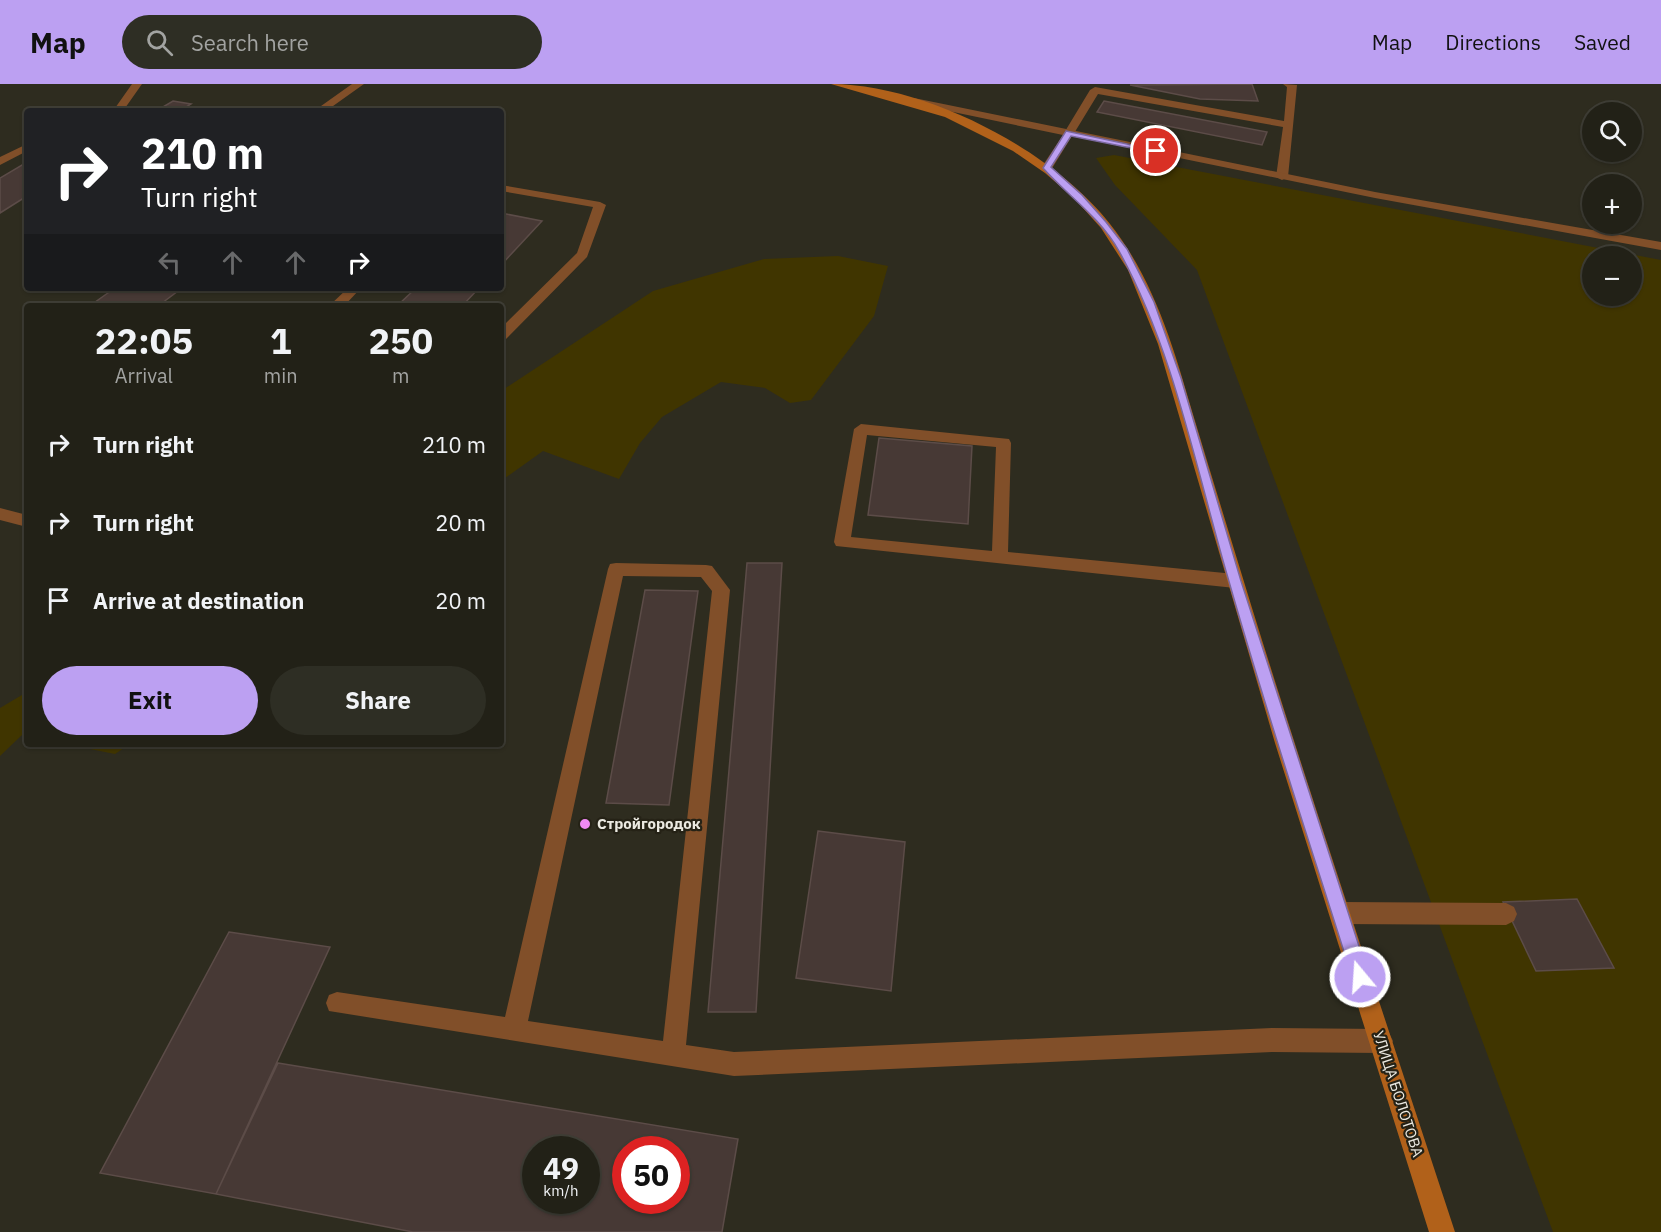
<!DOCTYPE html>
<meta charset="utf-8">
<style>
:root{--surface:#222117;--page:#2e2e24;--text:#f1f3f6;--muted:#a2a3a1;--line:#3f3e36;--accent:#bca0f2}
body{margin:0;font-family:"IBM Plex Sans",sans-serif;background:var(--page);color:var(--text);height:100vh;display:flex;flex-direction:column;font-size:22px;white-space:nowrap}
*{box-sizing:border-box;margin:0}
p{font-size:20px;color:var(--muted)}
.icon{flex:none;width:33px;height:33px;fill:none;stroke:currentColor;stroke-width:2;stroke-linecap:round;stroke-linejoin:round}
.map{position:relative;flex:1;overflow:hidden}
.drawer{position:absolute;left:24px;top:219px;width:480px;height:444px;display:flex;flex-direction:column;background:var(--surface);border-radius:6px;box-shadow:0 2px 4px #0004,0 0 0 2px var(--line)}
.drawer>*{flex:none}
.hud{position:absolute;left:24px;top:24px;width:480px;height:183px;border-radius:6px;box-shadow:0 2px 4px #0004,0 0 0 2px var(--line);background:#202124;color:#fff;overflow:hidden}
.controls{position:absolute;left:1582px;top:18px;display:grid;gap:12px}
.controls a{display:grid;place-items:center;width:60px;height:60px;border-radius:50%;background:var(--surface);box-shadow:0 2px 4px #0004,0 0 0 2px var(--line);font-size:30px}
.speed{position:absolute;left:522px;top:1052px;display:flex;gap:12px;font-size:30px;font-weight:700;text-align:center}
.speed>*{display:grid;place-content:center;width:78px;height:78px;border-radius:50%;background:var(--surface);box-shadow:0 2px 4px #0004,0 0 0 2px var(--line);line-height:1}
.speed small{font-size:15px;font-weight:400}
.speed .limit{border:9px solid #d22;background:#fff;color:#111}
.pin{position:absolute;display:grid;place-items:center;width:51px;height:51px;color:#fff;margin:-26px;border:3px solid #fff;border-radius:50%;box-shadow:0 2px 6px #0007}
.me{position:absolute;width:66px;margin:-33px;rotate:342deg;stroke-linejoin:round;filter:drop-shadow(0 0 4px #0008)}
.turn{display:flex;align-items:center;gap:21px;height:126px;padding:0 18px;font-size:27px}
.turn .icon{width:78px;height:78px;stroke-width:2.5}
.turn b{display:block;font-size:42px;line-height:51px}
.lanes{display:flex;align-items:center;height:57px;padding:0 18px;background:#0003;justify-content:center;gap:30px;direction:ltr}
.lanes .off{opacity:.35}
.eta{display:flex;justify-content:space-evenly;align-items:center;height:102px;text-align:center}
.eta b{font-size:36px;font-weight:700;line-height:42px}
.cta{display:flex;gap:12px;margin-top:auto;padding:12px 18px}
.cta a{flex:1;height:69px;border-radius:36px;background:var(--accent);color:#111;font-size:24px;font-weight:700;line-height:69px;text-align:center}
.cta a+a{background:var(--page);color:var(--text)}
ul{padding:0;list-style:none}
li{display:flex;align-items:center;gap:18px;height:78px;padding:0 18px}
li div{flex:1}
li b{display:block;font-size:22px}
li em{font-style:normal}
header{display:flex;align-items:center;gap:36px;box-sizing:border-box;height:84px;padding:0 30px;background:var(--accent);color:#111}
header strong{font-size:28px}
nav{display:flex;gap:33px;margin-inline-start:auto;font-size:21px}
.search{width:420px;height:54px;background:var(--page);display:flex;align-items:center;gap:15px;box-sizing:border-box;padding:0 21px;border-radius:33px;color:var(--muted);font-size:22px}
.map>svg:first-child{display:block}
.green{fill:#403500;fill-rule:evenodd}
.building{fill:#473935;stroke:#5c4c48;stroke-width:1.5;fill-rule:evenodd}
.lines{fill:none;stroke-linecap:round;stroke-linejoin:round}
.lane{fill:#814f29;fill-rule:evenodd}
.street{fill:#814f29;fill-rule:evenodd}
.secondary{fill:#b1611a;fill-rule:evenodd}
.route{fill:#bca0f2;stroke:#7a689d;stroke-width:1.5}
.poi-dot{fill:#f18af4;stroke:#252216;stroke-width:2}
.labels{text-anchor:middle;stroke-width:4.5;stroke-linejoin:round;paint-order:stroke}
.poi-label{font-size:15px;font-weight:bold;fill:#eceae2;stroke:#252216;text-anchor:start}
.street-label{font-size:15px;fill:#eceae2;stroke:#252216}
</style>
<header>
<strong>Map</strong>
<div class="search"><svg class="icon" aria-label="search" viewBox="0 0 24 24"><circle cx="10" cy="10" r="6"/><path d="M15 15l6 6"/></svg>Search here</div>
<nav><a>Map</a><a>Directions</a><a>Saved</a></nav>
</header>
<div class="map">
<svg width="1661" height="1148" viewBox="0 0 1661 1148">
<rect width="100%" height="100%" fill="#2e2c1f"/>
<path class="green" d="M1114 71 1661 176V1148H1553L1197 186 1115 101 1096 74ZM1593 172H1632V212H1593Z
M838 172 888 182 874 232 811 316 790 319 765 304 721 298 662 333 640 359 619 395 543 367 501 397V307L653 207 764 175Z
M27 608V652L22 651 0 672V624Z
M65 660H130L115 670Z"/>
<path class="building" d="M1252 0 1258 17 1200 15 1130 1Z
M173 17 191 20 180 27H156Z
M1104 17 1267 48 1262 61 1097 28Z
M27 78V112L0 129V94Z
M501 129 542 137 501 181Z
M115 204H182L158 222 91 221Z
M416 204H479L462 222H397Z
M879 354 972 362 968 440 868 431Z
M747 479H782L756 928H708Z
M645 506 698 507 669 721 606 719Z
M818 747 905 758 891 907 796 894Z
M1577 815 1614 884 1536 887 1503 818Z
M229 848 330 863 216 1110 100 1089Z
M278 979 738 1055 722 1148H413L216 1110ZM536 1065H586V1116H536ZM626 1065H676V1116H626Z"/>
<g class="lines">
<path class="lane" d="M132 0H142L123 27H113Z
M352 0H364L326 27H314Z
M1283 0 1297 1 1288 93 1282 96 1276 93 1283 43 1098 10 1073 51 1064 49 1090 6 1095 3 1284 37 1287 3Z
M90 24 95 25 96 27H85Z
M27 60V67L0 81V73Z
M501 101 600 118 606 121 587 173 506 255 501 256V244L577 169 593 123 501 107Z
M348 204H361L344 222H329Z
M861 340 1009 355 1011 359 1008 468 1235 490 1241 492 1243 497 1241 502 1235 504 836 462 834 458 854 345ZM867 351 996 363 992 467 851 453Z
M0 424 27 431V443L0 436Z
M616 479 706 481 712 482 730 506 686 961 734 968 1272 944 1381 945 1389 949 1393 957 1389 965 1381 969 1272 968 734 992 329 927 326 919 329 911 337 908 505 933 608 485 610 480ZM623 492 701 493 712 507 663 957 528 937Z
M1340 818 1506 819 1514 823 1517 830 1514 837 1506 841 1340 840 1332 836 1329 829 1332 822Z"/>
<path class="street" d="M914 14 1375 108 1661 158V166L1375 114 1072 52 1051 86 1047 87 1041 84 1063 51 910 19V15Z"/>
<path class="secondary" d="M831 0C925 0 1052 66 1110 140 1156 198 1175 269 1195 337 1214 400 1233 462 1252 524 1317 733 1387 940 1455 1148H1429L1275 659 1158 260 1128 186 1101 144 1074 114 1045 89 1013 67 945 33Z"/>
</g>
<path class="route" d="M1066 47 1160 67 1156 69 1071 52 1051 83 1082 111 1106 138 1127 165 1154 218 1181 294 1241 497 1369 893 1366 899 1360 901 1354 899 1352 893C1310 760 1266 628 1228 494 1196 385 1174 267 1119 167 1100 133 1068 112 1043 84Z"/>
<circle class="poi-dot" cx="585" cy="740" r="6"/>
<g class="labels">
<g class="poi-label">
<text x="597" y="745">Стройгородок</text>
</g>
<g class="street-label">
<text transform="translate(1398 1010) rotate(72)" y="5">УЛИЦА БОЛОТОВА</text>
</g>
</g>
</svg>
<div class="controls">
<a><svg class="icon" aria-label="search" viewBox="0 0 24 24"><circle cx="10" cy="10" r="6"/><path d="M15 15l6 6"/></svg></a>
<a>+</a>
<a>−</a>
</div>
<div class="speed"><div>49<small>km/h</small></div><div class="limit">50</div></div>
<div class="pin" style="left:1156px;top:67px;background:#d93025"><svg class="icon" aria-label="arrive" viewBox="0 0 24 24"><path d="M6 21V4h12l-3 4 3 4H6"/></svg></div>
<svg class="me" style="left:1360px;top:893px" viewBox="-20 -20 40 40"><circle r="17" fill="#bca0f2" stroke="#fff" stroke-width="3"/><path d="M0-11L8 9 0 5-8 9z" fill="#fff"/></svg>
<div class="hud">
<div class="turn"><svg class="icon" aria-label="right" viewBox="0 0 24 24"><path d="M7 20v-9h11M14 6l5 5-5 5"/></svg><div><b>210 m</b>Turn right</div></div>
<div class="lanes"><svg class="icon off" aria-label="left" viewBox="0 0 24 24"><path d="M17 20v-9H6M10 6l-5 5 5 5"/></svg><svg class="icon off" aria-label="ahead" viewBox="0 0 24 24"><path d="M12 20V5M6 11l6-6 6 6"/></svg><svg class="icon off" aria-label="ahead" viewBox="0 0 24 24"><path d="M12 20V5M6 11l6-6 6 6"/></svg><svg class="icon" aria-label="right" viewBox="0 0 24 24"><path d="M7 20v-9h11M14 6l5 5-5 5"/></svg></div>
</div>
<section class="drawer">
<div class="eta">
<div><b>22:05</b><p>Arrival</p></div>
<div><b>1</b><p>min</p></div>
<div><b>250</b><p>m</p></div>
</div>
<ul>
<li><svg class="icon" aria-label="right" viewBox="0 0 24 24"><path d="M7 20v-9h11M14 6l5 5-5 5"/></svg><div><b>Turn right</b></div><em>210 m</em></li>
<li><svg class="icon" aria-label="right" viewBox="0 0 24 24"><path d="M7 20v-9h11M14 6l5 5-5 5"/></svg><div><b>Turn right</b></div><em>20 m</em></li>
<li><svg class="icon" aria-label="arrive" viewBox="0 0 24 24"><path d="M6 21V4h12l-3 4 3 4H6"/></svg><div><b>Arrive at destination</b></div><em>20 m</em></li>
</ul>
<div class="cta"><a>Exit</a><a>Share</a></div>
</section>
</div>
